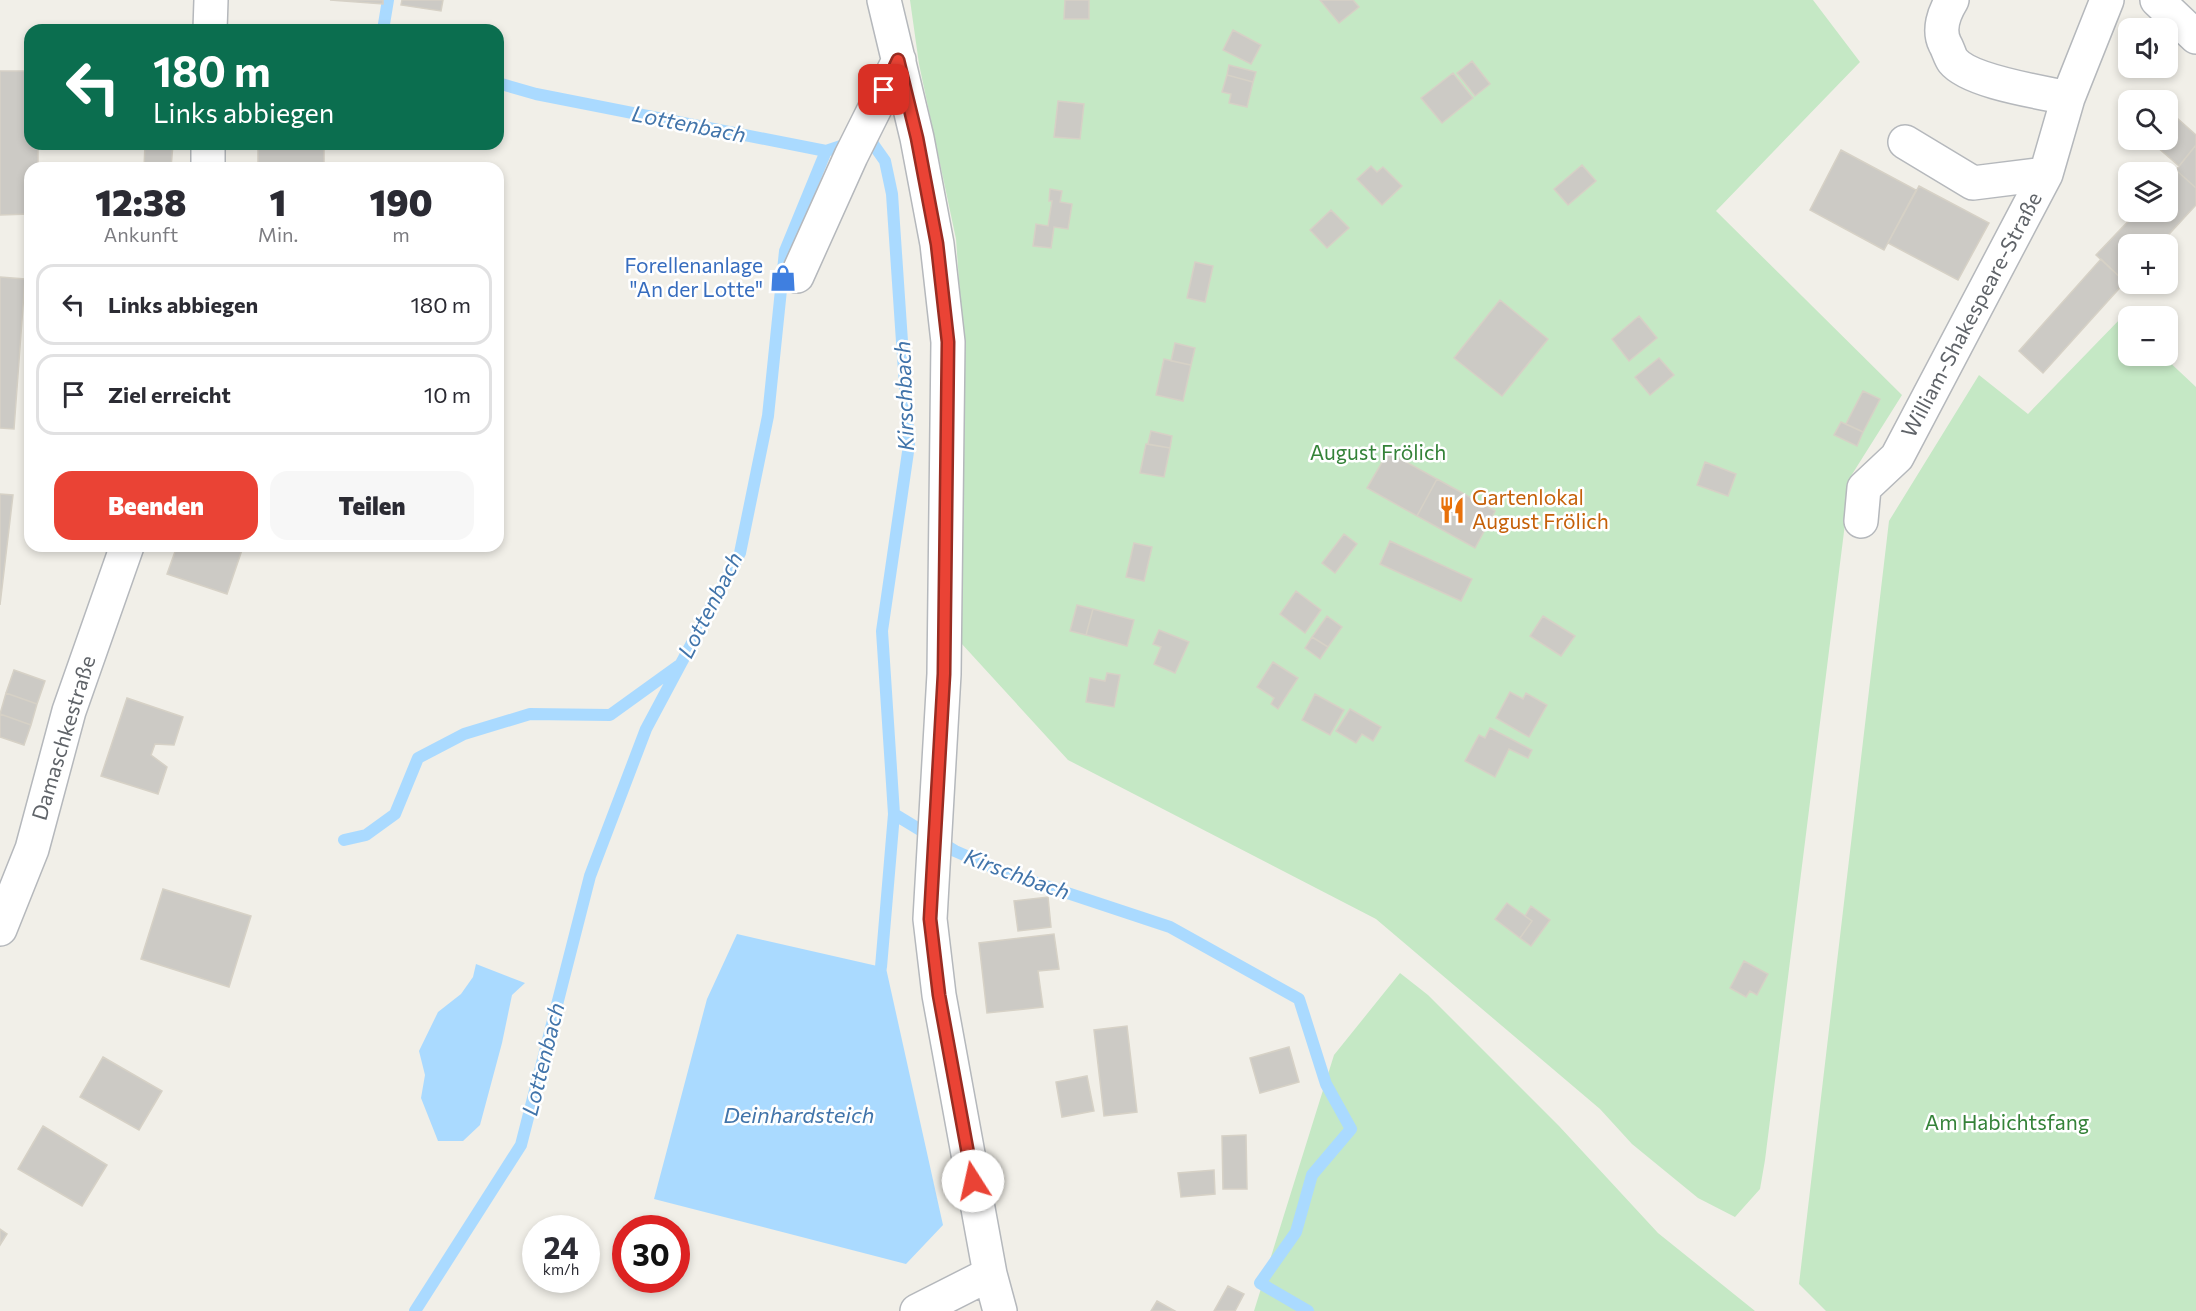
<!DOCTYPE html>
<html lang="de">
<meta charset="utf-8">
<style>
:root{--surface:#fff;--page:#f7f7f7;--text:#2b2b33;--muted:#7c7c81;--line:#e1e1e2;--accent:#ea4335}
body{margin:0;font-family:Commissioner,sans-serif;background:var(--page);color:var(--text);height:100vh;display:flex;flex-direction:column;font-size:22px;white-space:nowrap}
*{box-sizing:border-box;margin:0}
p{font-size:20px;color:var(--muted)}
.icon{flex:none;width:33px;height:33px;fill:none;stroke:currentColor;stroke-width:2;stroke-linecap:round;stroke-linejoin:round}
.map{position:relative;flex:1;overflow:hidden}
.drawer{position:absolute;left:24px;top:162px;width:480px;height:390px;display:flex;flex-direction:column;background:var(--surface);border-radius:18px;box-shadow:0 3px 9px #0003}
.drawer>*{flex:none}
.hud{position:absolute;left:24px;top:24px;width:480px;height:126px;border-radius:18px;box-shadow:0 3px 9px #0003;background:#0b6e4f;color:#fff;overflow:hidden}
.fabs{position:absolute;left:2118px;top:18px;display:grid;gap:12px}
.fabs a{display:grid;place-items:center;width:60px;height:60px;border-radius:12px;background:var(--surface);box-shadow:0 3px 9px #0003;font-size:30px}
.speed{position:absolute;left:522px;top:1215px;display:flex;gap:12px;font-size:30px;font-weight:700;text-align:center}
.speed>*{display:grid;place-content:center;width:78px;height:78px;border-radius:50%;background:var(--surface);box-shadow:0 3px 9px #0003;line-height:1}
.speed small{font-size:15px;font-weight:400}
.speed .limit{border:9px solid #d22;background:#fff;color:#111}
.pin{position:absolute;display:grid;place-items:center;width:51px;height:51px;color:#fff;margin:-26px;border-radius:12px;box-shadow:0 3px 9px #0006}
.me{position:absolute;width:66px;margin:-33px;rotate:350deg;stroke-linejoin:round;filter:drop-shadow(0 0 4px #0008)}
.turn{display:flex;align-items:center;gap:21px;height:126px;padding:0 30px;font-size:27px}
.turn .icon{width:78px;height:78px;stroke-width:2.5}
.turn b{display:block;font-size:42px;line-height:51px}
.eta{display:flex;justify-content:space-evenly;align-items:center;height:102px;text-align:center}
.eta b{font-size:36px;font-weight:800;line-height:42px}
.cta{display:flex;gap:12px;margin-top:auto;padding:12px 30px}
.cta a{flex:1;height:69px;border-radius:18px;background:var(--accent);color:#fff;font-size:24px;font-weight:800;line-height:69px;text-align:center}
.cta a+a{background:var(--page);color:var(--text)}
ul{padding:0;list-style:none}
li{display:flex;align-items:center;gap:18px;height:81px;margin:0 12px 9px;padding:0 18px;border:3px solid var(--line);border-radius:18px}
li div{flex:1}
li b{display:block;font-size:22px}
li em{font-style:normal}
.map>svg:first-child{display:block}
.green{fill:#c5e8c5}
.water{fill:#aadaff}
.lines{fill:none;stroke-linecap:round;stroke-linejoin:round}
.stream{stroke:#aadaff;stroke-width:12}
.building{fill:#cccac5;stroke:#d6d1c6;stroke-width:1.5}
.minor-casing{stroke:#b5b8bc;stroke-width:36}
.minor{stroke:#fff;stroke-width:33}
.route-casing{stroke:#982c22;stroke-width:15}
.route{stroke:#ea4335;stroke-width:10}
.labels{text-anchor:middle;stroke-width:5;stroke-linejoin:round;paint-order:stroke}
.shop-label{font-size:21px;fill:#366cbe;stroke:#fff;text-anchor:end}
.street-label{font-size:21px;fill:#5f6368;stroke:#fff}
.park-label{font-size:21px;fill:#348238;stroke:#fff}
.food-label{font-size:21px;fill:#c56008;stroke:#fff;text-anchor:start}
.water-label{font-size:22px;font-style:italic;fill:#4174aa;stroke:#fff}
</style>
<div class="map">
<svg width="2196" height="1311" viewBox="0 0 2196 1311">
<rect width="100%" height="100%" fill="#f1efe8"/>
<path class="green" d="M910 0H1813L1860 62 1716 211 1902 395 1851 476 1765 1160 1760 1189 1735 1217 1698 1198 1632 1144 1600 1109 1376 919 1068 760 961 643 964 391 963 337 956 239 919 64Z
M2122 317 2128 323V356H2163L2196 387V1311H1826L1799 1284 1889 521 1979 375 2028 414Z
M1400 973 1428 995 1559 1126 1658 1233 1755 1311H1254L1334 1055Z"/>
<path class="water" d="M737 934 886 968 943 1225 906 1264 654 1199 707 999Z
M476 964 525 983 512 995 502 1043 480 1125 463 1141H438L421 1098 425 1075 419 1051 438 1012 461 994 473 977Z"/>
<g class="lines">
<path class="stream" d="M383 30 388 0
M826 151 868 137 885 161 892 194 909 445 882 631 894 814 881 967
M894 814 955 851 1001 871 1170 927 1299 999 1326 1084 1351 1129 1312 1175 1296 1232 1260 1283 1308 1311
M344 840 366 835 395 814 418 758 464 734 530 714 610 715 678 666
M415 1311 521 1145 590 876 646 729 740 553 768 416 785 251 826 151 536 94 498 83"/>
</g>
<path class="building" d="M330 0H383V4Z
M402 0H443L441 11 401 5Z
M1065 0H1089V19H1064Z
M1320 0H1353L1359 7 1339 23Z
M1233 30 1261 45 1251 64 1223 50Z
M1472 61 1490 84 1475 96 1457 73Z
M1229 65 1256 72 1253 82 1227 75Z
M0 71H30V144H38V168H30V214L0 215Z
M1453 73 1473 98 1442 123 1421 98Z
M1227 75 1253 82 1247 107 1229 103 1231 94 1222 92Z
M1058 101 1084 104 1080 139 1054 137Z
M2168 110 2196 135V145L2179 166 2149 140H2168Z
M145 144H173L171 168H144Z
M258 144H324V168H258Z
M2196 145V188L2176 170Z
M1841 150 1916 190 1884 250 1810 210Z
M1582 165 1596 181 1568 205 1554 189Z
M1371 166 1377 172 1383 167 1402 186 1382 205 1357 179Z
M2176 170 2196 188V205L2160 244H2128V278L2125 282 2096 255 2137 212H2168V179Z
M1919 186 1989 223 1958 280 1888 243Z
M1050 189 1062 191 1060 202 1072 204 1068 229 1054 227 1051 248 1033 246 1036 224 1048 226 1052 201H1049Z
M1331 210 1349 228 1327 248 1310 230Z
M2101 259 2125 282 2043 373 2019 351Z
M1195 262 1213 266 1205 302 1187 298Z
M0 277 25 279 14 429 0 428Z
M1500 300 1548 339 1502 396 1454 358Z
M1639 316 1657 338 1629 361 1612 339Z
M1175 343 1195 348 1191 365 1171 361Z
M1659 358 1674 375 1650 395 1635 377Z
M1164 359 1191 365 1183 401 1156 395Z
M1863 391 1880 399 1863 432 1846 424Z
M1841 422 1863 432 1857 446 1834 435Z
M1151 431 1172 436 1170 448 1148 444Z
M1146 444 1170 448 1164 477 1140 473Z
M1388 452 1437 479 1417 516 1367 488Z
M1705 462 1736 474 1728 496 1697 485Z
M1437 479 1495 511 1475 548 1417 516Z
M0 494 13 495 0 605Z
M1344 534 1357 544 1335 573 1322 563Z
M1390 541 1472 579 1461 601 1380 564Z
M1134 543 1152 547 1144 581 1126 577Z
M177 546H230L242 550 227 594 167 574Z
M1296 591 1321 610 1305 633 1280 614Z
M1077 605 1093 609 1086 635 1070 631Z
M1093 609 1134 620 1127 646 1086 635Z
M1327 616 1342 627 1328 647 1312 637Z
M1543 616 1575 636 1561 656 1530 636Z
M1159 630 1189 642 1175 673 1154 664 1161 647 1153 644Z
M1312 637 1328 647 1320 659 1305 648Z
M1273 662 1298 678 1278 709 1271 704 1274 698 1257 687Z
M14 670 45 681 37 704 6 693Z
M1107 673 1120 675 1114 707 1086 702 1090 678 1105 681Z
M1510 692 1523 699 1526 693 1547 705 1529 737 1496 718Z
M6 693 37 704 31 725 0 714Z
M1315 694 1344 710 1330 735 1302 720Z
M127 698 183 717 174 745 155 744 151 755 167 767 158 794 101 776Z
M1350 709 1381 727 1373 741 1362 734 1356 743 1336 731Z
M0 714 31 725 24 745 0 737Z
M1490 728 1532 750 1528 758 1509 749 1495 777 1465 761 1479 735 1485 738Z
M163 889 251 916 229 987 141 959Z
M1048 897 1051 927 1018 931 1014 901Z
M1507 903 1532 921 1520 938 1495 919Z
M1531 906 1550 920 1531 946 1520 938 1532 921 1525 916Z
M1054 934 1059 969 1038 971 1043 1007 987 1013 979 943Z
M1744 961 1768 974 1757 995 1750 991 1746 997 1730 988Z
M1127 1026 1137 1112 1104 1116 1094 1030Z
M1289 1047 1299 1082 1260 1093 1250 1058Z
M103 1057 162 1091 139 1130 80 1097Z
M1087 1076 1094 1111 1062 1117 1056 1082Z
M43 1126 107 1165 82 1206 18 1169Z
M1246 1135 1247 1189H1223L1222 1136Z
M1214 1170 1215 1194 1181 1197 1178 1173Z
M0 1229 7 1234 0 1245Z
M1228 1286 1244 1294 1235 1311H1214Z
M1157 1301 1175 1311H1151Z"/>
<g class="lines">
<defs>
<path id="minor" d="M884 0 917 138 937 244 948 342 944 674 930 919 939 995 990 1274 1000 1311
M1952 0C1944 13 1938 30 1945 44 1948 49 1950 57 1953 61 1970 82 2041 92 2068 98
M2157 0 2196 37
M210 30 211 0
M1905 142 1973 183 2046 174
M208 168V144
M797 276 851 156 899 60
M1861 521 1864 488 1897 457 2046 174 2068 98 2107 0
M0 929 32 849 69 711 127 546
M917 1311 990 1274"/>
</defs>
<use href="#minor" class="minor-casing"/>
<use href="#minor" class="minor"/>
</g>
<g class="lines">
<defs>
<path id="route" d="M884 90 898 60 917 138 937 244 948 342 944 674 930 919 939 995 973 1181"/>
</defs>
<use href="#route" class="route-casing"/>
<use href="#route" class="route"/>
</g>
<defs>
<symbol id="shop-bare" viewBox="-9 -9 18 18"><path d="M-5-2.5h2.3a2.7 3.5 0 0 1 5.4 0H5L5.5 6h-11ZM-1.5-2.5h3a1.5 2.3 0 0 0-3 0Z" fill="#3f7fe0" stroke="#fff" stroke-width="2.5" paint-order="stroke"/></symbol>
<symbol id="restaurant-bare" viewBox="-9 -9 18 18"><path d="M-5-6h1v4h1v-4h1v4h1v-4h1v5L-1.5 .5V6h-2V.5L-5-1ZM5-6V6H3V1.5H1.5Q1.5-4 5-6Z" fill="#e8710a" stroke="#fff" stroke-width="2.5" paint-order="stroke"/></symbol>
</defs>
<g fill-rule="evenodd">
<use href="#shop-bare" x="764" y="259" width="38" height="38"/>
<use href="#restaurant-bare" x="1433" y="491" width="38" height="38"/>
</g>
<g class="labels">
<g class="shop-label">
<text x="763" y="273">Forellenanlage<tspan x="763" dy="24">"An der Lotte"</tspan></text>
</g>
<g class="street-label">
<text transform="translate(1972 315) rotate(-62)" y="7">William-Shakespeare-Straße</text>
<text transform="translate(64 738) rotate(-73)" y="7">Damaschkestraße</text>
</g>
<g class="park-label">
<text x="1378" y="460">August Frölich</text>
<text x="2007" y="1130">Am Habichtsfang</text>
</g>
<g class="food-label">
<text x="1472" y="505">Gartenlokal<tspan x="1472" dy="24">August Frölich</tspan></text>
</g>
<g class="water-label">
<text transform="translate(689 124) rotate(11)" y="8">Lottenbach</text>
<text transform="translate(904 396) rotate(-92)" y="8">Kirschbach</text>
<text transform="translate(710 605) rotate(-63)" y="8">Lottenbach</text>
<text transform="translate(1017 874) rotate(20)" y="8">Kirschbach</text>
<text transform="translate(543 1059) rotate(-76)" y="8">Lottenbach</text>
<text x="799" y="1123">Deinhardsteich</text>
</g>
</g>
</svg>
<div class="fabs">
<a><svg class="icon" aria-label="sound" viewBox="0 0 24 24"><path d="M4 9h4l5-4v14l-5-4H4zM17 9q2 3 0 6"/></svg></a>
<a><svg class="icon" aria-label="search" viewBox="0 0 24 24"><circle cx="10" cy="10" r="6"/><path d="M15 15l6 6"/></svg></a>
<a><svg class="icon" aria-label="layers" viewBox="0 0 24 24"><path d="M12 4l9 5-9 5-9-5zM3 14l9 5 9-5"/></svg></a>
<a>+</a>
<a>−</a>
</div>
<div class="speed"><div>24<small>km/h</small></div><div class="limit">30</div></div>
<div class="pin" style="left:884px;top:90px;background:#d93025"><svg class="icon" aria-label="arrive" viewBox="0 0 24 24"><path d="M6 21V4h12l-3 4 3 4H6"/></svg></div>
<svg class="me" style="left:973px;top:1181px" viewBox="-20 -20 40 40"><circle r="19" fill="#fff"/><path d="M0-13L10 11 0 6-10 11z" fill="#ea4335"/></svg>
<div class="hud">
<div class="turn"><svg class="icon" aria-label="left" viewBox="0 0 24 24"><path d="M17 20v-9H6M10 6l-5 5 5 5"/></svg><div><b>180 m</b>Links abbiegen</div></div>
</div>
<section class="drawer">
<div class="eta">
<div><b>12:38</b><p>Ankunft</p></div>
<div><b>1</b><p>Min.</p></div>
<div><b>190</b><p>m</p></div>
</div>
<ul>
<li><svg class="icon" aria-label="left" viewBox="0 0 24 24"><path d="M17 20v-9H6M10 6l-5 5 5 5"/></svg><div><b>Links abbiegen</b></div><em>180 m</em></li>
<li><svg class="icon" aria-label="arrive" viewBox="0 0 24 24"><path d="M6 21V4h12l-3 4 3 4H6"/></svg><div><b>Ziel erreicht</b></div><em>10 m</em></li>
</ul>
<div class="cta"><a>Beenden</a><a>Teilen</a></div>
</section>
</div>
